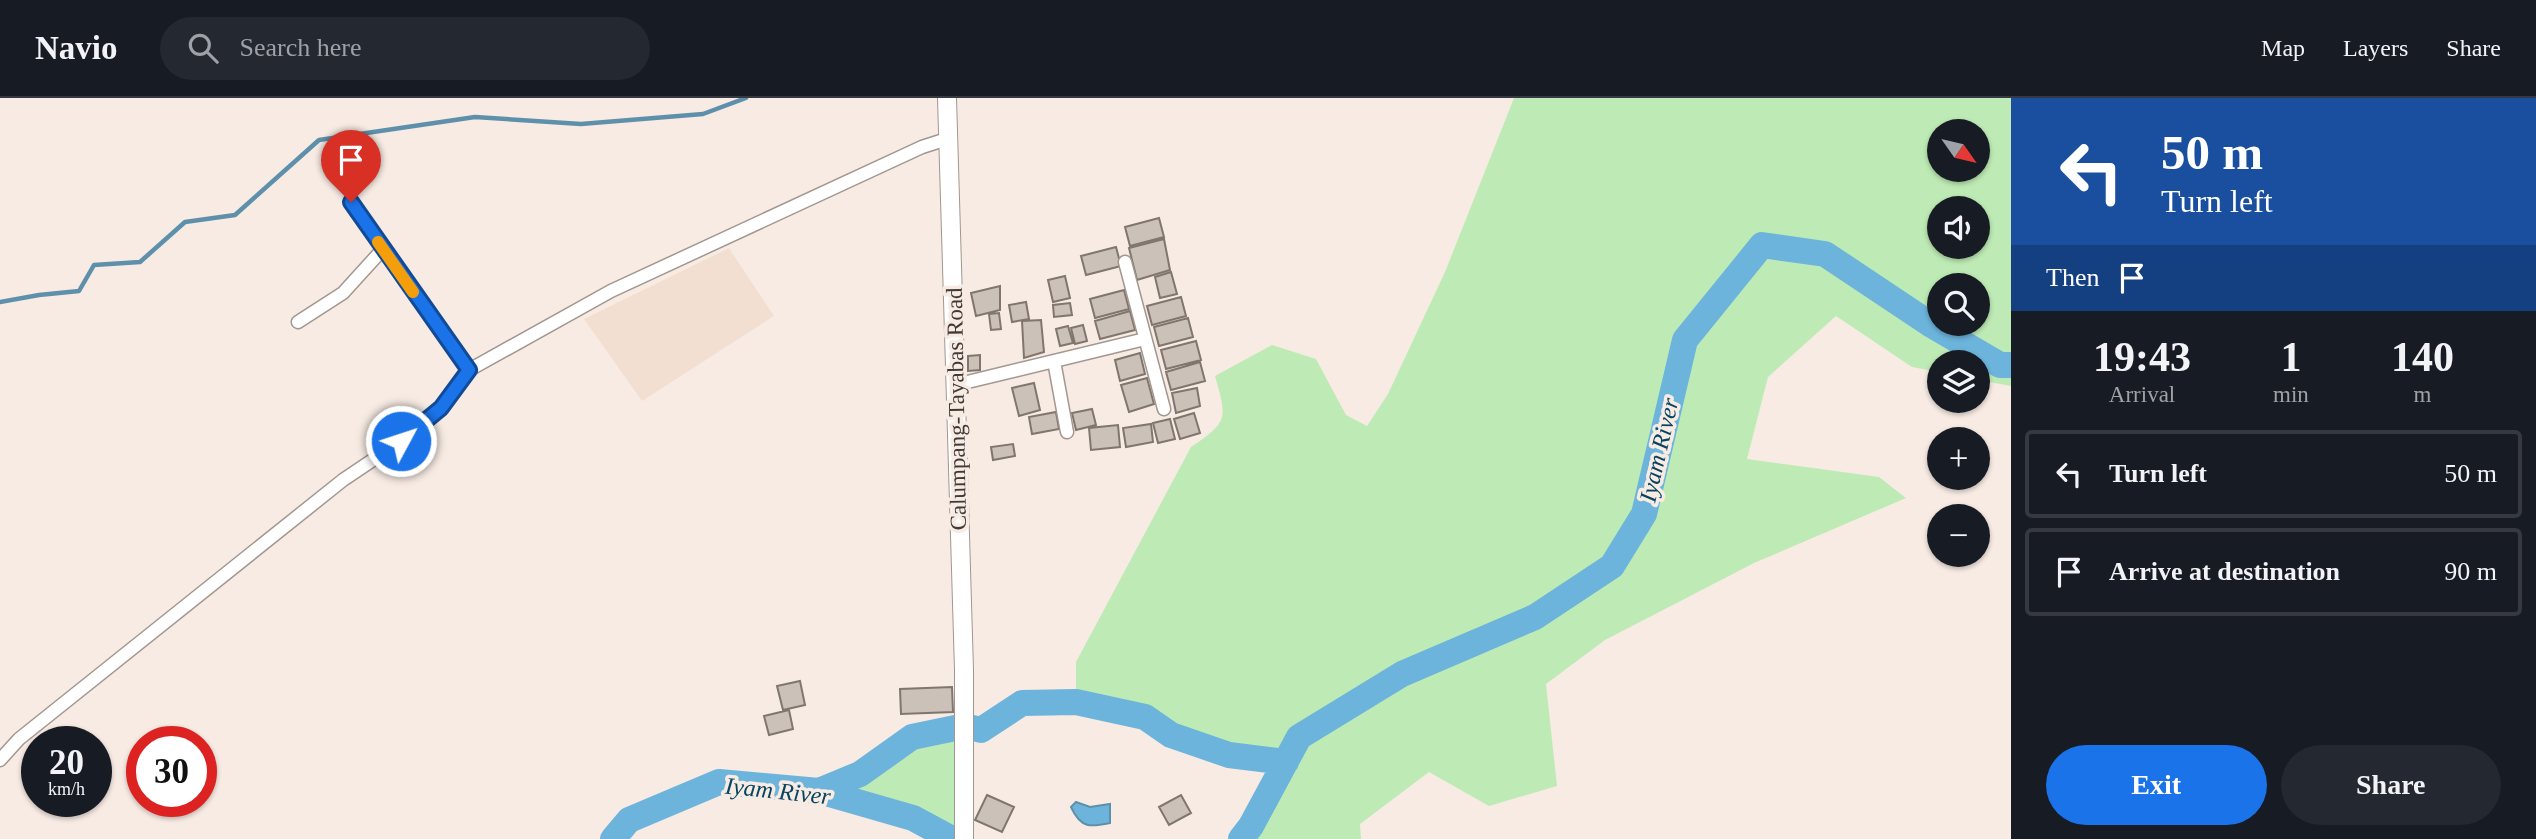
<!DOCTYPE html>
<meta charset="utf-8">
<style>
:root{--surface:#171b24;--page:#242831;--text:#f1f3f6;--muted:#9ea1a6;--line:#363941;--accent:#1a73e8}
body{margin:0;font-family:Georgia,serif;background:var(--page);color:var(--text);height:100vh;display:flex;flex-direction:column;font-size:26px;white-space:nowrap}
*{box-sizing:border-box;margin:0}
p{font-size:23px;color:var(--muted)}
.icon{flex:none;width:38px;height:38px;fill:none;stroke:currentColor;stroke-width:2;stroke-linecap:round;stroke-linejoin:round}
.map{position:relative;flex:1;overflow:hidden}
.details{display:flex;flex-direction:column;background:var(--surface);width:525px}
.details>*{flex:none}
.top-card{background:#1a4fa0;color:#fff;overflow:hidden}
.needle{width:46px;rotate:124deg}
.fabs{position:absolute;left:1927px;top:21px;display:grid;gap:14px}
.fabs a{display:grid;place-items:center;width:63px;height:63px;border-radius:50%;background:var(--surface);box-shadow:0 2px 5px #0004;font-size:35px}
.speed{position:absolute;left:21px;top:628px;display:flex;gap:14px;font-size:35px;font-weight:700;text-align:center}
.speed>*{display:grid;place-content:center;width:91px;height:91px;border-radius:50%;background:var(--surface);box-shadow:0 2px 5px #0004;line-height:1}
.speed small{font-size:18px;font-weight:400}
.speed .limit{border:10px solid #d22;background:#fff;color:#111}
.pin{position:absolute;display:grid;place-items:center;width:60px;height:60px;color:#fff;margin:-72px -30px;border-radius:50% 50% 50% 0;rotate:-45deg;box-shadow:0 0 7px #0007}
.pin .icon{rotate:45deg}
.me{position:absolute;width:77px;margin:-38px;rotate:50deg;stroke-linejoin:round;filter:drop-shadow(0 0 5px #0008)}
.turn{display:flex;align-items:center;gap:24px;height:147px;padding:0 35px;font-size:32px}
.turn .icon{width:91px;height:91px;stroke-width:2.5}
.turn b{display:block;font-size:49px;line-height:60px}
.then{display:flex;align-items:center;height:66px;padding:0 35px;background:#0003;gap:14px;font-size:26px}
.eta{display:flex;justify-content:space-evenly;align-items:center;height:119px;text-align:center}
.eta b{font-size:42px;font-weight:800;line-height:49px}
.primary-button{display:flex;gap:14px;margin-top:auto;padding:14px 35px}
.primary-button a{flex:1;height:80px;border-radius:42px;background:var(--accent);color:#fff;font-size:28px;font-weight:800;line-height:80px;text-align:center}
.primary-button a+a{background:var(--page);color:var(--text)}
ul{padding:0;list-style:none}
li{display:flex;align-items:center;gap:21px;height:88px;margin:0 14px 10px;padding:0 21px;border:4px solid var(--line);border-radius:7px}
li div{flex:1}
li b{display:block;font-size:26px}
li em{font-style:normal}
header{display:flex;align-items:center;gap:42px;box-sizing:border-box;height:98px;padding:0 35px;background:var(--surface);border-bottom:2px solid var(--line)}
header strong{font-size:33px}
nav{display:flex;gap:38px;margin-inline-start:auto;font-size:24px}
.search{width:490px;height:63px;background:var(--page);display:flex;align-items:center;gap:18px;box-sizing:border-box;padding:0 24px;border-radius:38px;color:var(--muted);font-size:26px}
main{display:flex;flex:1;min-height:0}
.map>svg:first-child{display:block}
.built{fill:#f2dfd2}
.green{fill:#beebb5;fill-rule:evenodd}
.water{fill:#6cb4dc;stroke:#5f90ab;stroke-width:2}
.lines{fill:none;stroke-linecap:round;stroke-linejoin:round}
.stream{stroke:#5f90ab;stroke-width:4.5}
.river{stroke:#6cb4dc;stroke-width:26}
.building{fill:#cbc1b9;stroke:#80766e;stroke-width:2}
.minor-casing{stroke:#a29790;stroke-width:15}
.secondary-casing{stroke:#a29790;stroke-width:20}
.minor{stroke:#fff;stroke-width:12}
.secondary{stroke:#fff;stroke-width:18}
.route-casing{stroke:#114b97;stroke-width:18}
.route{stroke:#1a73e8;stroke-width:12}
.slow{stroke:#f59e0b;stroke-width:12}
.labels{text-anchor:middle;stroke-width:7;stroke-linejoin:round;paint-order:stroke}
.street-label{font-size:23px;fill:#403b38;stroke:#f7ebe3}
.water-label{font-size:24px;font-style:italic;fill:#074460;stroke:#f7ebe3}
</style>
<header>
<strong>Navio</strong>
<div class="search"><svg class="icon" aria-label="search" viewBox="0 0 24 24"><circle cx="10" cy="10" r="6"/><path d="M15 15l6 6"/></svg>Search here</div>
<nav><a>Map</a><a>Layers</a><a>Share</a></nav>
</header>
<main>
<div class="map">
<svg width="2011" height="741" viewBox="0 0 2011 741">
<rect width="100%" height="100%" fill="#f7ebe3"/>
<path class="built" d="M729 150 774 218 642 303 584 221Z"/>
<path class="green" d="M1514 0H2011V288L1978 282V264H1939V274L1912 269 1836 218 1768 279 1747 361 1879 379 1906 400 1754 465 1605 542 1546 586 1557 688 1489 708 1429 674 1360 726 1361 741H1241L1251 728 1285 664 1228 657 1171 637 1144 619 1076 604V564L1191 349C1229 323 1227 321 1215 278L1272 247 1316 261 1346 317 1367 328 1388 296 1445 174ZM1939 33H1978V72H1939ZM1939 110H1978V149H1939ZM1939 187H1978V226H1939Z
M965 628 964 741H952L913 720 819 693 860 676 912 639Z"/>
<path class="water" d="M1076 704 1090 709 1110 706V725C1091 729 1081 731 1071 709Z"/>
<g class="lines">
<path class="stream" d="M0 204 39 197 79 193 94 167 140 164 185 124 235 117 319 42 475 19 581 26 703 16 746 0"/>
<path class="river" d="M819 693 860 676 912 639 965 628 981 632 1022 605 1076 604 1145 619 1171 637 1229 657 1286 664
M613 741 629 722 719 684 819 693 913 720 952 741
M1241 741 1251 728 1299 639 1402 576 1535 519 1612 468 1644 416 1685 242 1762 147 1825 156 1930 226 2000 267H2011"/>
</g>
<path class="building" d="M1159 120 1164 139 1130 148 1125 129Z
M1164 141 1170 172 1137 182 1129 150Z
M1116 149 1121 168 1086 177 1081 158Z
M1171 174 1177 196 1160 200 1155 179Z
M1065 178 1070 200 1053 204 1048 182Z
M1000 188V212L976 218 971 195Z
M1124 192 1129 211 1095 220 1090 201Z
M1181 199 1186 218 1152 227 1147 208Z
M1026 204 1029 221 1012 224 1009 207Z
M1070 205 1072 217 1054 219 1053 207Z
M1130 213 1135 232 1100 241 1095 223Z
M999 215 1001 231 991 232 989 216Z
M1188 220 1193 239 1159 248 1154 229Z
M1041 222 1044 254 1024 260 1022 223Z
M1083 227 1087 243 1075 246 1071 230Z
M1068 228 1073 245 1060 248 1056 231Z
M1196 243 1201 262 1166 271 1161 252Z
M1140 255 1145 276 1120 283 1115 262Z
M980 257V272L968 273V258Z
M1200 264 1205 283 1171 292 1166 274Z
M1147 280 1154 306 1129 314 1121 287Z
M1034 285 1040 312 1019 318 1012 290Z
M1197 290 1200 308 1176 315 1172 295Z
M1092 311 1096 327 1076 332 1072 315Z
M1056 314 1059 331 1032 336 1029 319Z
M1194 315 1200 335 1180 341 1174 321Z
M1170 321 1175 341 1158 345 1153 325Z
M1151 326 1153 344 1126 349 1123 330Z
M1118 327 1120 349 1091 352 1089 330Z
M1013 346 1015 358 993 362 991 349Z
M800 583 805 607 783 612 777 588Z
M952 589 953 614 901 616 900 591Z
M789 612 793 631 769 637 764 618Z
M987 697 1014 709 1002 734 975 722Z
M1181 697 1191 715 1169 727 1159 709Z"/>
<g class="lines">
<defs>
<path id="minor" d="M351 104 469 272
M1125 164 1164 311
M298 224 343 195 383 151
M1054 263 1067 334
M955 287 1145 241
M0 662 19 641 343 382 401 343 441 310 469 272 611 193 922 49 950 40"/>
<path id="secondary" d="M947 0 964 572V741"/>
</defs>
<use href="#minor" class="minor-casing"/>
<use href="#secondary" class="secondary-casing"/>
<use href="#minor" class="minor"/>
<use href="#secondary" class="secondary"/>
</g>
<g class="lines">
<defs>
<path id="route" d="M351 104 469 272 441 310 401 343"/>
</defs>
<use href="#route" class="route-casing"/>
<use href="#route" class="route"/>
<path class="slow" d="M378 144 413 194"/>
</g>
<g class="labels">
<g class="street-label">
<text transform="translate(956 311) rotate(-91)" y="8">Calumpang-Tayabas Road</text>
</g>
<g class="water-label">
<text transform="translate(1659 352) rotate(-77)" y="8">Iyam River</text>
<text transform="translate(778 693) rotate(6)" y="8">Iyam River</text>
</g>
</g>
</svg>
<div class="fabs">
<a><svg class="needle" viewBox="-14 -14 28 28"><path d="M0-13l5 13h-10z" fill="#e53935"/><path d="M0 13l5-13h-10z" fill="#9ea1a6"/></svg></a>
<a><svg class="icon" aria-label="sound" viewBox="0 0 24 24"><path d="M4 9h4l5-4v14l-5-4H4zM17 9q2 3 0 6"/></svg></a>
<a><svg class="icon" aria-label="search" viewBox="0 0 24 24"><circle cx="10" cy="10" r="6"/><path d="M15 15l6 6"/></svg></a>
<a><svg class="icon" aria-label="layers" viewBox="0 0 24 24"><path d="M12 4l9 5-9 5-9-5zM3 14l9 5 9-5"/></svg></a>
<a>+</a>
<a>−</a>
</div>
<div class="speed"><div>20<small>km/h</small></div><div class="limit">30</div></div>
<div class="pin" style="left:351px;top:104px;background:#d93025"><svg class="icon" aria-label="arrive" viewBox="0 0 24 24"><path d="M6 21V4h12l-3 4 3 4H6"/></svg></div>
<svg class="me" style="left:401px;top:343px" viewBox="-20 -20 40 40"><circle r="17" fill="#1a73e8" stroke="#fff" stroke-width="3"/><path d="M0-11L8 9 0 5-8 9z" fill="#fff"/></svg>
</div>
<section class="details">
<div class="top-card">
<div class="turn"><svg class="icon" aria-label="left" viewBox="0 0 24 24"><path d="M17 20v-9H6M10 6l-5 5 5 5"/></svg><div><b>50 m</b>Turn left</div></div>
<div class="then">Then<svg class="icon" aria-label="arrive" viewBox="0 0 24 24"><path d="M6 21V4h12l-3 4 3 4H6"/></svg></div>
</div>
<div class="eta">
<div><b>19:43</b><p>Arrival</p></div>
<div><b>1</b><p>min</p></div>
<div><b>140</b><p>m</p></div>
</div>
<ul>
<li><svg class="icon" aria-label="left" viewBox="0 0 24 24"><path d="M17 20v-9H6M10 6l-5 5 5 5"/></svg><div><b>Turn left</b></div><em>50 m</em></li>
<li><svg class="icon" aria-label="arrive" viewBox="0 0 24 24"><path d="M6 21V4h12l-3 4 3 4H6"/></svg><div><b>Arrive at destination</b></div><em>90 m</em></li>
</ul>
<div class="primary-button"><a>Exit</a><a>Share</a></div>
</section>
</main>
